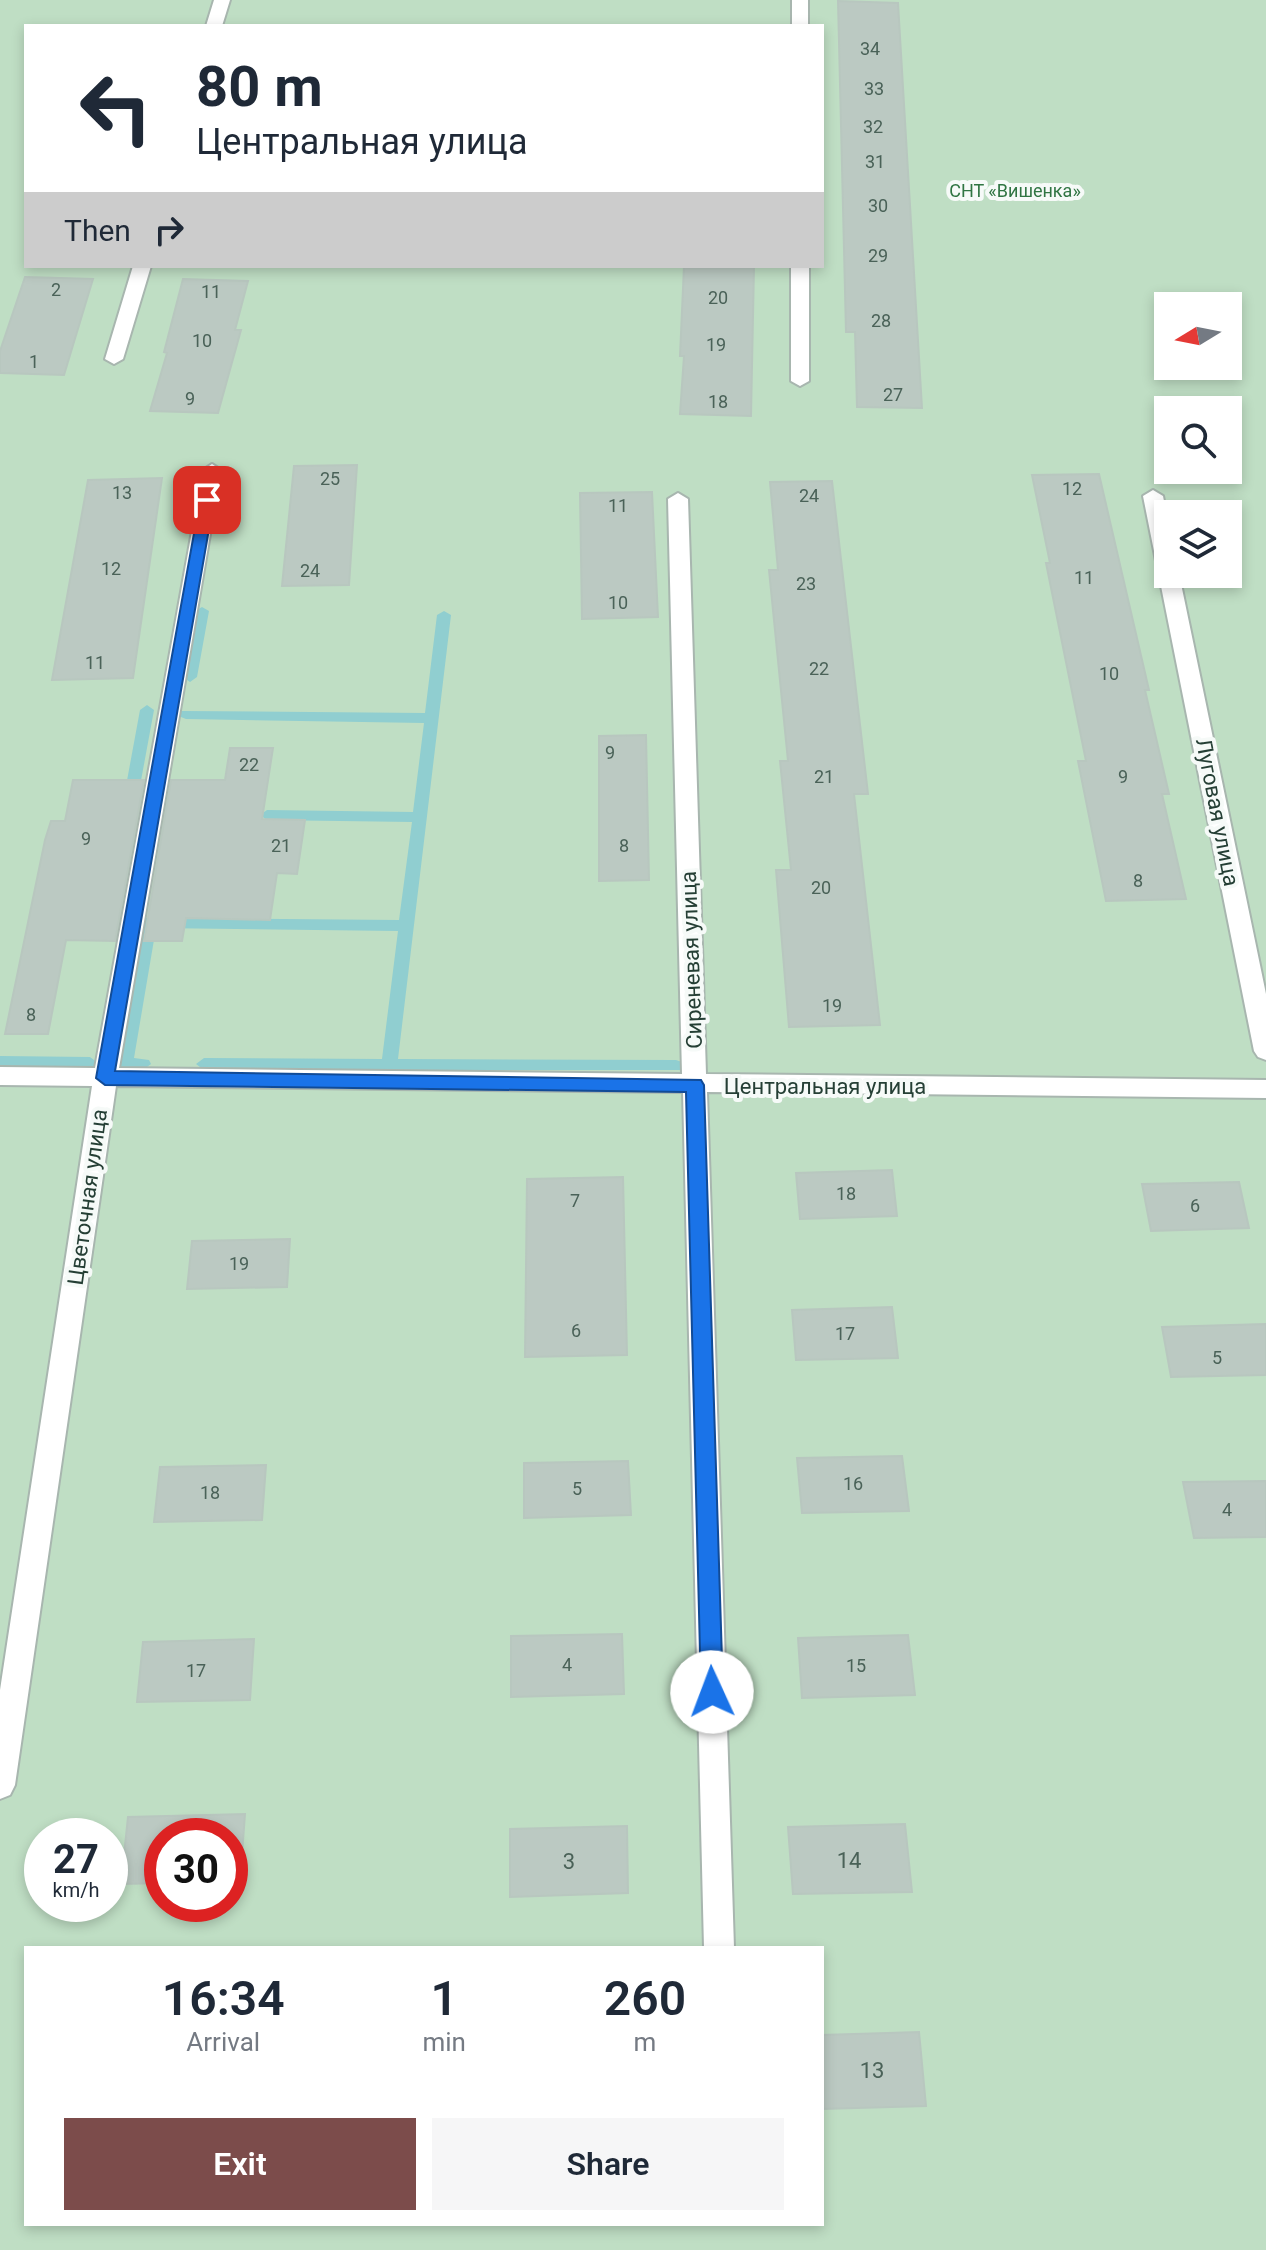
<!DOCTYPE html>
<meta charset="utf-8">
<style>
:root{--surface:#fff;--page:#f6f6f7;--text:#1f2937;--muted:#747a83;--accent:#7c4c4b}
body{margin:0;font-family:Roboto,sans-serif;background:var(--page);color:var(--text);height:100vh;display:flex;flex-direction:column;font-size:30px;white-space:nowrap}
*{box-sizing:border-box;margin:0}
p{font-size:26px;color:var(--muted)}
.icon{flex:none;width:44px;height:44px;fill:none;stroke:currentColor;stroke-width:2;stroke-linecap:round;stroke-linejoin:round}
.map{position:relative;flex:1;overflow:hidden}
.drawer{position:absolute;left:24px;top:1946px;width:800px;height:280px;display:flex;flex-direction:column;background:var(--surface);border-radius:0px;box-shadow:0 4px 12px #0003}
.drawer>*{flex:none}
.guide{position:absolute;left:24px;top:24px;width:800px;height:244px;border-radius:0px;box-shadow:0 4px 12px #0003;background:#fff;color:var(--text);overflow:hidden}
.needle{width:52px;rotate:260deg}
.tools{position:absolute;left:1154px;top:292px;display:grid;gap:16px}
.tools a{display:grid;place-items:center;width:88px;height:88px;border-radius:0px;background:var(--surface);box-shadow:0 4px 12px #0003;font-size:40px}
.speed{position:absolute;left:24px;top:1818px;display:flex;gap:16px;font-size:40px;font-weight:700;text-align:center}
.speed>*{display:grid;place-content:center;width:104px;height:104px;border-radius:50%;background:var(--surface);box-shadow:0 4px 12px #0003;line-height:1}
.speed small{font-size:20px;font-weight:400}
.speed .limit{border:12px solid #d22;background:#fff;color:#111}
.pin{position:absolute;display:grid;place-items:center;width:68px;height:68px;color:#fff;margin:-34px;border-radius:16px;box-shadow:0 4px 12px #0006}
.me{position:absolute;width:88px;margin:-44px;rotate:358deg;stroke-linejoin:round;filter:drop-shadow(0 0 6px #0008)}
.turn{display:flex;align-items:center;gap:28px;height:168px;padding:0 40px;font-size:36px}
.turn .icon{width:104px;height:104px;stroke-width:2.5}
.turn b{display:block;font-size:56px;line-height:68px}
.then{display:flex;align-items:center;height:76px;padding:0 40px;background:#0003;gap:16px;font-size:30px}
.eta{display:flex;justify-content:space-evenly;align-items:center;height:136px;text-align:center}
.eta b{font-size:48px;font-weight:600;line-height:56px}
.primary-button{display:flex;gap:16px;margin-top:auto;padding:16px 40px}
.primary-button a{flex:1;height:92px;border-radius:0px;background:var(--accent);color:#fff;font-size:32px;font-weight:600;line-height:92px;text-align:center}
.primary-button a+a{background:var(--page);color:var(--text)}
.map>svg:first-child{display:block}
.green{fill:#bfdec4;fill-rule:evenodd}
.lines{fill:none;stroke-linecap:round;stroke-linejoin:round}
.stream{fill:#90ced0;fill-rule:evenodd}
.building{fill:#bbc9c2;stroke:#b8c7bf;stroke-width:2}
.minor-casing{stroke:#a8b6af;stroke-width:4}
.minor{fill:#fff;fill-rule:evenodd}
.route{fill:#1a73e8;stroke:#114b97;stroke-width:2}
.labels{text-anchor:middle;stroke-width:8;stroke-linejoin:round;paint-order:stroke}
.number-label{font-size:18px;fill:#4a6258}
.far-park-label{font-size:18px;fill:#307543;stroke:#f6faf8}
.street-label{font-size:22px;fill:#253f35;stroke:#f6faf8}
.near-number-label{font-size:22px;fill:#4a6258}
</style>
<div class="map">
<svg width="1266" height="2250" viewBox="0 0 1266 2250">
<rect width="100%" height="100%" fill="#e5eee9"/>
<path class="green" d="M0 0H1266V2250H0ZM26 26H822V266H26ZM1168 306H1228V366H1168ZM1168 410H1228V470H1168ZM1168 514H1228V574H1168ZM42 1836H110V1904H42ZM162 1836H230V1904H162ZM26 1948H822V2224H26Z"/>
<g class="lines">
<path class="stream" d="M202 607 209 611 197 677 190 682 183 677 195 611Z
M444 611 451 615 398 1059 676 1060 682 1062 684 1066 682 1070H204L196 1064 204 1058 382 1059 398 931 156 928 134 1058 149 1060 151 1064 143 1070 119 1068 117 1064 144 918 399 920 412 822 267 820 260 815 267 810 413 812 424 723 186 719 181 717 179 714 181 711 425 713 437 615Z
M147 705 154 710 140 786 133 791 126 786 140 710Z
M0 1056 90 1057 98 1063 90 1069 0 1068Z"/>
</g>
<path class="building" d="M838 1 898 3 922 408 857 407 855 332H846Z
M684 266H754L751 416 680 414 684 356H680Z
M25 277 93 279 64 375 0 373V351Z
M183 279 248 281 235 330H241L218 413 150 411 167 353 164 352Z
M357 465 349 585 282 586 294 466Z
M1099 474 1149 690H1145L1169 794H1162L1186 899 1106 901 1078 761H1086L1046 563H1050L1032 475Z
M162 478 133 678 52 680 88 480Z
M832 481 868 794H854L880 1025 789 1027 776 870H791L780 761H788L769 570H778L770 482Z
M652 492 658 617 582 619 580 493Z
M646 735 649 880 599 881V736Z
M230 748H273L262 819 305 820 297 874 277 873 270 920 186 918 182 941H144L171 780H225Z
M73 780H144L115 941 66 940 48 1034H5L45 840 51 821H65Z
M892 1170 897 1216 800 1219 796 1173Z
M623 1177 627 1355 525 1357 527 1179Z
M1239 1182 1249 1228 1151 1231 1142 1184Z
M290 1239 287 1287 187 1289 192 1241Z
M892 1307 898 1358 796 1360 792 1310Z
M1266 1324V1375L1171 1377 1162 1327Z
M902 1456 909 1511 802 1513 797 1458Z
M628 1461 631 1515 524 1518V1463Z
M266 1465 262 1520 154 1522 160 1467Z
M1266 1481V1537L1194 1538 1183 1482Z
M622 1634 624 1694 511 1697V1636Z
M908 1635 915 1695 802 1698 798 1638Z
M254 1639 250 1700 137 1702 143 1642Z
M245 1814 240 1881H230V1836H162V1883L121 1884 128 1817Z
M905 1824 912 1892 793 1894 788 1827Z
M627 1826 628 1893 510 1897V1829Z
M919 2032 926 2106 822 2109V2035Z"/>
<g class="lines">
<defs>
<path id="minor" d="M214 0H230L222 26H206Z
M792 0H808V26H792Z
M133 266H151L123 359 114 364 105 359Z
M791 266H809V381L800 386 791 381Z
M212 464 221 470 119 1068 682 1074 668 499 678 493 688 499 706 1074 1266 1080V1098L707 1092 734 1948H704L683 1092 116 1086 15 1785 10 1795 0 1799V1690L92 1086 0 1085V1067L95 1068 203 470Z
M1153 490 1163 496 1168 522V574H1179L1266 994V1060L1258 1057 1254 1051 1143 496Z"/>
</defs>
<use href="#minor" class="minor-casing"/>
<use href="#minor" class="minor"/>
</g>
<path class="route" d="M207 496 214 500 115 1071 701 1080 704 1085 723 1692 720 1699 712 1702 704 1699 701 1692 686 1092 105 1085 96 1078 200 500Z"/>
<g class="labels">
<g class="number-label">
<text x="870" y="55">34</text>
<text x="874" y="95">33</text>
<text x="873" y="133">32</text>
<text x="875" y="168">31</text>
<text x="878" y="212">30</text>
<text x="878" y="262">29</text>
<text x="56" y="296">2</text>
<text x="211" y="298">11</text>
<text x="718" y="304">20</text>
<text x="881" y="327">28</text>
<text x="202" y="347">10</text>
<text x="716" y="351">19</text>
<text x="34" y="368">1</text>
<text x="893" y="401">27</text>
<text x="190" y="405">9</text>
<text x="718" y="408">18</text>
<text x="330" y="485">25</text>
<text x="1072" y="495">12</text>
<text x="122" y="499">13</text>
<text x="809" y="502">24</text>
<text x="618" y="512">11</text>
<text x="111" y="575">12</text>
<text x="310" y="577">24</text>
<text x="1084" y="584">11</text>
<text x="806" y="590">23</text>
<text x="618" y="609">10</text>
<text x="95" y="669">11</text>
<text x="819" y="675">22</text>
<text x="1109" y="680">10</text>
<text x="610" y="759">9</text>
<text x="249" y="771">22</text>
<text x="824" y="783">21</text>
<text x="1123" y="783">9</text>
<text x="86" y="845">9</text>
<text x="281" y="852">21</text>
<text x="624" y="852">8</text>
<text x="1138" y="887">8</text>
<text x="821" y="894">20</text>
<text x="832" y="1012">19</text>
<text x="31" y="1021">8</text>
<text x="846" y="1200">18</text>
<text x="575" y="1207">7</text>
<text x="1195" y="1212">6</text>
<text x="239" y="1270">19</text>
<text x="576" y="1337">6</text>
<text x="845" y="1340">17</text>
<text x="1217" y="1364">5</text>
<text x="853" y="1490">16</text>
<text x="577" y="1495">5</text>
<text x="210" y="1499">18</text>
<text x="1227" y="1516">4</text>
<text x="567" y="1671">4</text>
<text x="856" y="1672">15</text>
<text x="196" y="1677">17</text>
</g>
<g class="far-park-label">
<text x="1015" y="197">СНТ «Вишенка»</text>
</g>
<g class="street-label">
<text transform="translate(1218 812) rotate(79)" y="8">Луговая улица</text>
<text transform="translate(691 960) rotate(-92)" y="8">Сиреневая улица</text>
<text x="825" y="1094">Центральная улица</text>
<text transform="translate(87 1197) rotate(-82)" y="8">Цветочная улица</text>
</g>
<g class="near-number-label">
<text x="849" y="1868">14</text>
<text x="569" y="1869">3</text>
<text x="872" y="2078">13</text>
</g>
</g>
</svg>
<div class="tools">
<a><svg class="needle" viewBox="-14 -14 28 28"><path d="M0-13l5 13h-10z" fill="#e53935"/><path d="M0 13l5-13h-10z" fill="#747a83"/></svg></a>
<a><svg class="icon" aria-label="search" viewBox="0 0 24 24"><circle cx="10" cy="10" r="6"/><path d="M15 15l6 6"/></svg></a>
<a><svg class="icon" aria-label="layers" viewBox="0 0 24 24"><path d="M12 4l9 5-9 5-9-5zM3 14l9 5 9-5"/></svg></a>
</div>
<div class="speed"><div>27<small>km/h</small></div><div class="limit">30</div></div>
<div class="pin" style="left:207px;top:500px;background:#d93025"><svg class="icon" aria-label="arrive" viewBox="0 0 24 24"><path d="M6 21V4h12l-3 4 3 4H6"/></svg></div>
<svg class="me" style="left:712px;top:1692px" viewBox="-20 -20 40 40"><circle r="19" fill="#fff"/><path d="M0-13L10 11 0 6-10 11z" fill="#1a73e8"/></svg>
<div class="guide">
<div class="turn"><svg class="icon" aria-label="left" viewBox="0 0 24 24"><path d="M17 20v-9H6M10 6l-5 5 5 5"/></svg><div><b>80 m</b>Центральная улица</div></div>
<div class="then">Then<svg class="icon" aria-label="right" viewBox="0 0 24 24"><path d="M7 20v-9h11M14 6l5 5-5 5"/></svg></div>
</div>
<section class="drawer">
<div class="eta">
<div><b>16:34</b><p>Arrival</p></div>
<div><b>1</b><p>min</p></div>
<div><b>260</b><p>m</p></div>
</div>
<div class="primary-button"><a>Exit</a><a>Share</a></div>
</section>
</div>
